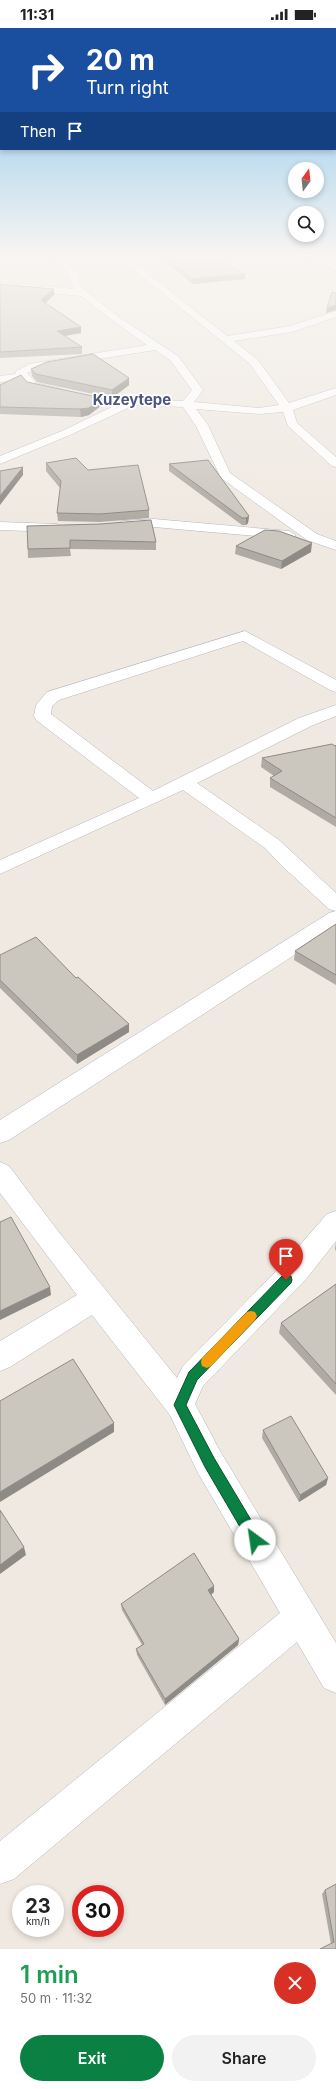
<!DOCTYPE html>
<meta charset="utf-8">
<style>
:root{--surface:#fff;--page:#f2f2f2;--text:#222;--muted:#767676;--accent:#0b8043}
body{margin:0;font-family:Inter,sans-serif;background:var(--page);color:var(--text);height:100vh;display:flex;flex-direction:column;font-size:15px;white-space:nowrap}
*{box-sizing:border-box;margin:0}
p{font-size:13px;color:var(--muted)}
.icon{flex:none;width:22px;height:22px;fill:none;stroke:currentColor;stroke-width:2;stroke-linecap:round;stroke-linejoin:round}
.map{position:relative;height:1921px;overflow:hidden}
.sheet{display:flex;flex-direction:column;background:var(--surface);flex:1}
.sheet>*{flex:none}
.guide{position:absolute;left:0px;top:0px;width:336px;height:122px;box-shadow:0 2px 6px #0003;background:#1a4fa0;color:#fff;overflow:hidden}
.needle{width:26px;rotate:15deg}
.fabs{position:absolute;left:288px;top:134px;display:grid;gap:8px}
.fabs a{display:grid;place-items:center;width:36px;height:36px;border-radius:50%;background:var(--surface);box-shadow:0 2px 6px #0003;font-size:20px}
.speed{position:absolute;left:12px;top:1857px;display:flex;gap:8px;font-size:20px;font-weight:700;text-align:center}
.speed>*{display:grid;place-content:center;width:52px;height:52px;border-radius:50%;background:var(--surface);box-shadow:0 2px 6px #0003;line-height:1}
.speed small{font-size:10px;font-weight:400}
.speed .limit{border:6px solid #d22;background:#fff;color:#111}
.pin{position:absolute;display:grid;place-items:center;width:34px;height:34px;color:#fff;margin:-41px -17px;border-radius:50% 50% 50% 0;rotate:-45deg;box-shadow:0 0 4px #0007}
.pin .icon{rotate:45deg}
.me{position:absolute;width:44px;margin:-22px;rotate:329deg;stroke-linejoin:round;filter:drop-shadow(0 0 3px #0008)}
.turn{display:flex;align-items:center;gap:14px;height:84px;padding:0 20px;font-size:18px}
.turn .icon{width:52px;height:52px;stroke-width:2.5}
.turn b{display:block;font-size:28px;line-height:34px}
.then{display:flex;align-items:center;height:38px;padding:0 20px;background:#0003;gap:8px;font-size:15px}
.round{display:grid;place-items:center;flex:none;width:42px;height:42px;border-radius:21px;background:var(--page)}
.headline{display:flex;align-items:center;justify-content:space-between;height:68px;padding:0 20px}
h1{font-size:24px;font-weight:600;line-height:30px;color:#1e9e55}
.action{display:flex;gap:8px;margin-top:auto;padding:8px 20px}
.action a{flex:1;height:46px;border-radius:24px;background:var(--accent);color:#fff;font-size:16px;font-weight:600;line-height:46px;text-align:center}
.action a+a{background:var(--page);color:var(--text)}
.status{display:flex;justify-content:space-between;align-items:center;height:28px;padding:0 20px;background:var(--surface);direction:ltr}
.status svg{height:11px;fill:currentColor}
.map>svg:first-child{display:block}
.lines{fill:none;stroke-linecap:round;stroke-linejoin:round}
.minor-casing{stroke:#b4b7c1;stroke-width:1}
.tertiary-casing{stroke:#b4b7c1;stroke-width:1}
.minor{fill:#fff;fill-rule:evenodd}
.tertiary{fill:#fff;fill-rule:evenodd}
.wall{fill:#afaba4}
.shaded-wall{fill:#8e8b86}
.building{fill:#cbc7bf;stroke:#8e8b86}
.route{fill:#0b8043;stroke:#07532c}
.slow{fill:#f59e0b}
.labels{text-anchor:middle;stroke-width:3.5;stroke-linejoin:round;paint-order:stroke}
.far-district-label{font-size:15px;font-weight:bold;fill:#4d5680;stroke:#fff}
</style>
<div class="status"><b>11:31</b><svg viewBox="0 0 49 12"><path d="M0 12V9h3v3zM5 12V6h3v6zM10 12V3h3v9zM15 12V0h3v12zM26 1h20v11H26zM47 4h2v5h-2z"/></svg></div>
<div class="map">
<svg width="336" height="1921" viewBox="0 0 336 1921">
<rect width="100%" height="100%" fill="#efe9e1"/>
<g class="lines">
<defs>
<path id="minor" d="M52 225H60L76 244 82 260 119 289 178 328 203 362 194 374 259 380 279 377 250 336 113 225H122L227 308 290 298 336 283V289L292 304 234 313 258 332 289 375 336 360V367L293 382 297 395 336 429V439L332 438 288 398 283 384 259 386 196 381 208 397 230 445 317 506 336 513V522L307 512 221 450 196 398 183 379 137 377 128 380 70 407 0 436V428L62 403 120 375 137 371 183 373 192 362 170 332 155 322 36 341 27 345 36 355 62 361 63 363 62 365 58 366 28 360 22 352 0 354V348L16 346 15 344 29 336 147 317 113 293 81 268 0 260V254L74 261 68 245Z
M154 491 289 503 296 507 289 511 154 499 122 501 115 497 122 493Z
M0 494 57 496 64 500 57 504 0 502Z
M245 603 336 652V664L330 662 243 613 59 672 52 678 51 686 153 763 299 690 336 677V688L311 698 197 755 279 812 336 865V883L329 881 281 837 265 820 183 762 0 846V832L139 770 36 692 34 688 36 677 47 664Z
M336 883V900L9 1112 0 1115V1092L329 885Z
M0 1134 9 1138 58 1203 177 1350 183 1338 287 1232 327 1186 336 1183V1213L307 1250 203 1358 195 1376 220 1423 336 1615V1665L324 1660 297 1614 14 1851 0 1856V1813L280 1585 198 1445 170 1387 92 1287 10 1339 0 1343V1313L77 1267 0 1165Z"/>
<path id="tertiary" d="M304 225H314L336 237V244Z"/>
</defs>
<use href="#minor" class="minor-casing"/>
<use href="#tertiary" class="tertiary-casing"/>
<use href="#minor" class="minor"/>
<use href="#tertiary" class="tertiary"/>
</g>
<path class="wall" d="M155 225H203L245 251 192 256Z
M0 256 54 267 45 275 81 299V305L65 308 82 319V326L0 330Z
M31 341 129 357 112 370 37 354 32 348Z
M27 354 102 370V377L89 387 81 389 0 386V357Z
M46 435 88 442 149 482V490L100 494 58 493 57 485 60 460 46 443Z
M169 436 249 488 248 495 246 497H242L169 443Z
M27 498 156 514V522L70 521 71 528 28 530Z
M236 518 311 524 281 541 235 526Z
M336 717V799L270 759V750L274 748 261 739 262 730Z
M336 896V957L294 932 295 923Z
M0 927 129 1004 77 1036 0 960Z
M336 1214V1223L335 1221Z
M336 1256V1367L279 1305 281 1295Z
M263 1402 328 1450 326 1457 299 1474 262 1410Z
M214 1564 211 1567 239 1611 238 1617 165 1677 137 1627 136 1621 142 1617 122 1582 121 1576Z
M325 1862 336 1921 331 1916 322 1866Z"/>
<path class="shaded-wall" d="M245 246V251L192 256V251Z
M54 261V267L41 279V272Z
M336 277V282L326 285 327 280Z
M81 299V305L57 309V303Z
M129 350V357L112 370V362Z
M102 370V377L89 387 81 389 80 381Z
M23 439V447L0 477V468Z
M249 488 248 495 246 497V490Z
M312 515 311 524 281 541 282 533Z
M129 996V1004L77 1036V1027Z
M50 1259 51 1267 0 1292V1283Z
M114 1395V1404L0 1474V1464Z
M328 1450 326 1457 299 1474 300 1467Z
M24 1519 26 1527 0 1546V1537Z
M214 1558V1564L208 1569V1562Z
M239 1611 238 1617 165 1677V1671Z"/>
<path class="building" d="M161 225H203L245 246 192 251Z
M0 256 54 261 41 272 81 299 57 303 82 319 0 324Z
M332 264 336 265V277L327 280Z
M93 326 129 350 112 362 36 346 31 341 47 334Z
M21 347 27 354 102 370 89 380 80 381 0 379V357Z
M76 430 88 442 138 437 149 482 100 486 57 485 61 453 46 435Z
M208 432 249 488 246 490H242L169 436Z
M23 439 0 468V443Z
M151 492 156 514 70 512V520L28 521 27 498 100 496Z
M265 502 279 503 312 515 282 533 236 518Z
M332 716 335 718 336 717V790L270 750 282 743 262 730Z
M336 896V947L295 923Z
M36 909 76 950 78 949 129 996 77 1027 0 952V927Z
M11 1189 50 1259 0 1283V1194Z
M336 1256V1356L281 1295Z
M73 1331 114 1395 0 1464V1373Z
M291 1388 328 1450 300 1467 263 1402Z
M0 1482 24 1519 0 1537Z
M194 1525 214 1558 208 1562 239 1611 165 1671 136 1621 144 1616 121 1576Z
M336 1856V1921H320L334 1914 325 1862Z"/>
<linearGradient id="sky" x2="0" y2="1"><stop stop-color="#7abfeb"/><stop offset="0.46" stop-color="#f8f5f2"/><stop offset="1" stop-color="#f8f5f2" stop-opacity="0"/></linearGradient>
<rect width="336" height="494" fill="url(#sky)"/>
<path class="route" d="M286 1247 291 1248 292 1252 291 1255 197 1352 186 1377 214 1430 260 1507 262 1512 260 1516 255 1518 250 1516 205 1439 174 1377 189 1344 282 1248Z"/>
<path class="slow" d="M251 1283 255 1284 257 1288 255 1292 211 1338 207 1340 202 1338 201 1334 202 1330 247 1284Z"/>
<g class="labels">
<g class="far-district-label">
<text x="132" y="377">Kuzeytepe</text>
</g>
</g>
</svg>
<div class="fabs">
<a><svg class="needle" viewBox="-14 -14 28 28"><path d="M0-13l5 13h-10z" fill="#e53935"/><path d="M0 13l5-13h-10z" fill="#767676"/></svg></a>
<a><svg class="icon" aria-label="search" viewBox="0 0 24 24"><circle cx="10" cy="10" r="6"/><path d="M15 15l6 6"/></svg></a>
</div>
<div class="speed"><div>23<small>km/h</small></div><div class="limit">30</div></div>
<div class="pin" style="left:286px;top:1252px;background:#d93025"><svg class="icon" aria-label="arrive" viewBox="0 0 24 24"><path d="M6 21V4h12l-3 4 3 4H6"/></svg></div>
<svg class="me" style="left:255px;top:1512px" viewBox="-20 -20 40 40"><circle r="19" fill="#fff"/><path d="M0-13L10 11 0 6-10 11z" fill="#0b8043"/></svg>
<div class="guide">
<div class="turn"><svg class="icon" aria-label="right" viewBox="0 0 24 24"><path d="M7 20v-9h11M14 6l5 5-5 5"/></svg><div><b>20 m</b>Turn right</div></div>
<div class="then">Then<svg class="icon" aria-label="arrive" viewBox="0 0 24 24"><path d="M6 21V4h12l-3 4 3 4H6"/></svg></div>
</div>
</div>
<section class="sheet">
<div class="headline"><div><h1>1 min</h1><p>50 m · 11:32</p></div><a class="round" style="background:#d93025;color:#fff"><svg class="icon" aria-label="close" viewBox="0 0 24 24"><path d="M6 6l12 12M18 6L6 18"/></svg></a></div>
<div class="action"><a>Exit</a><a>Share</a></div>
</section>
